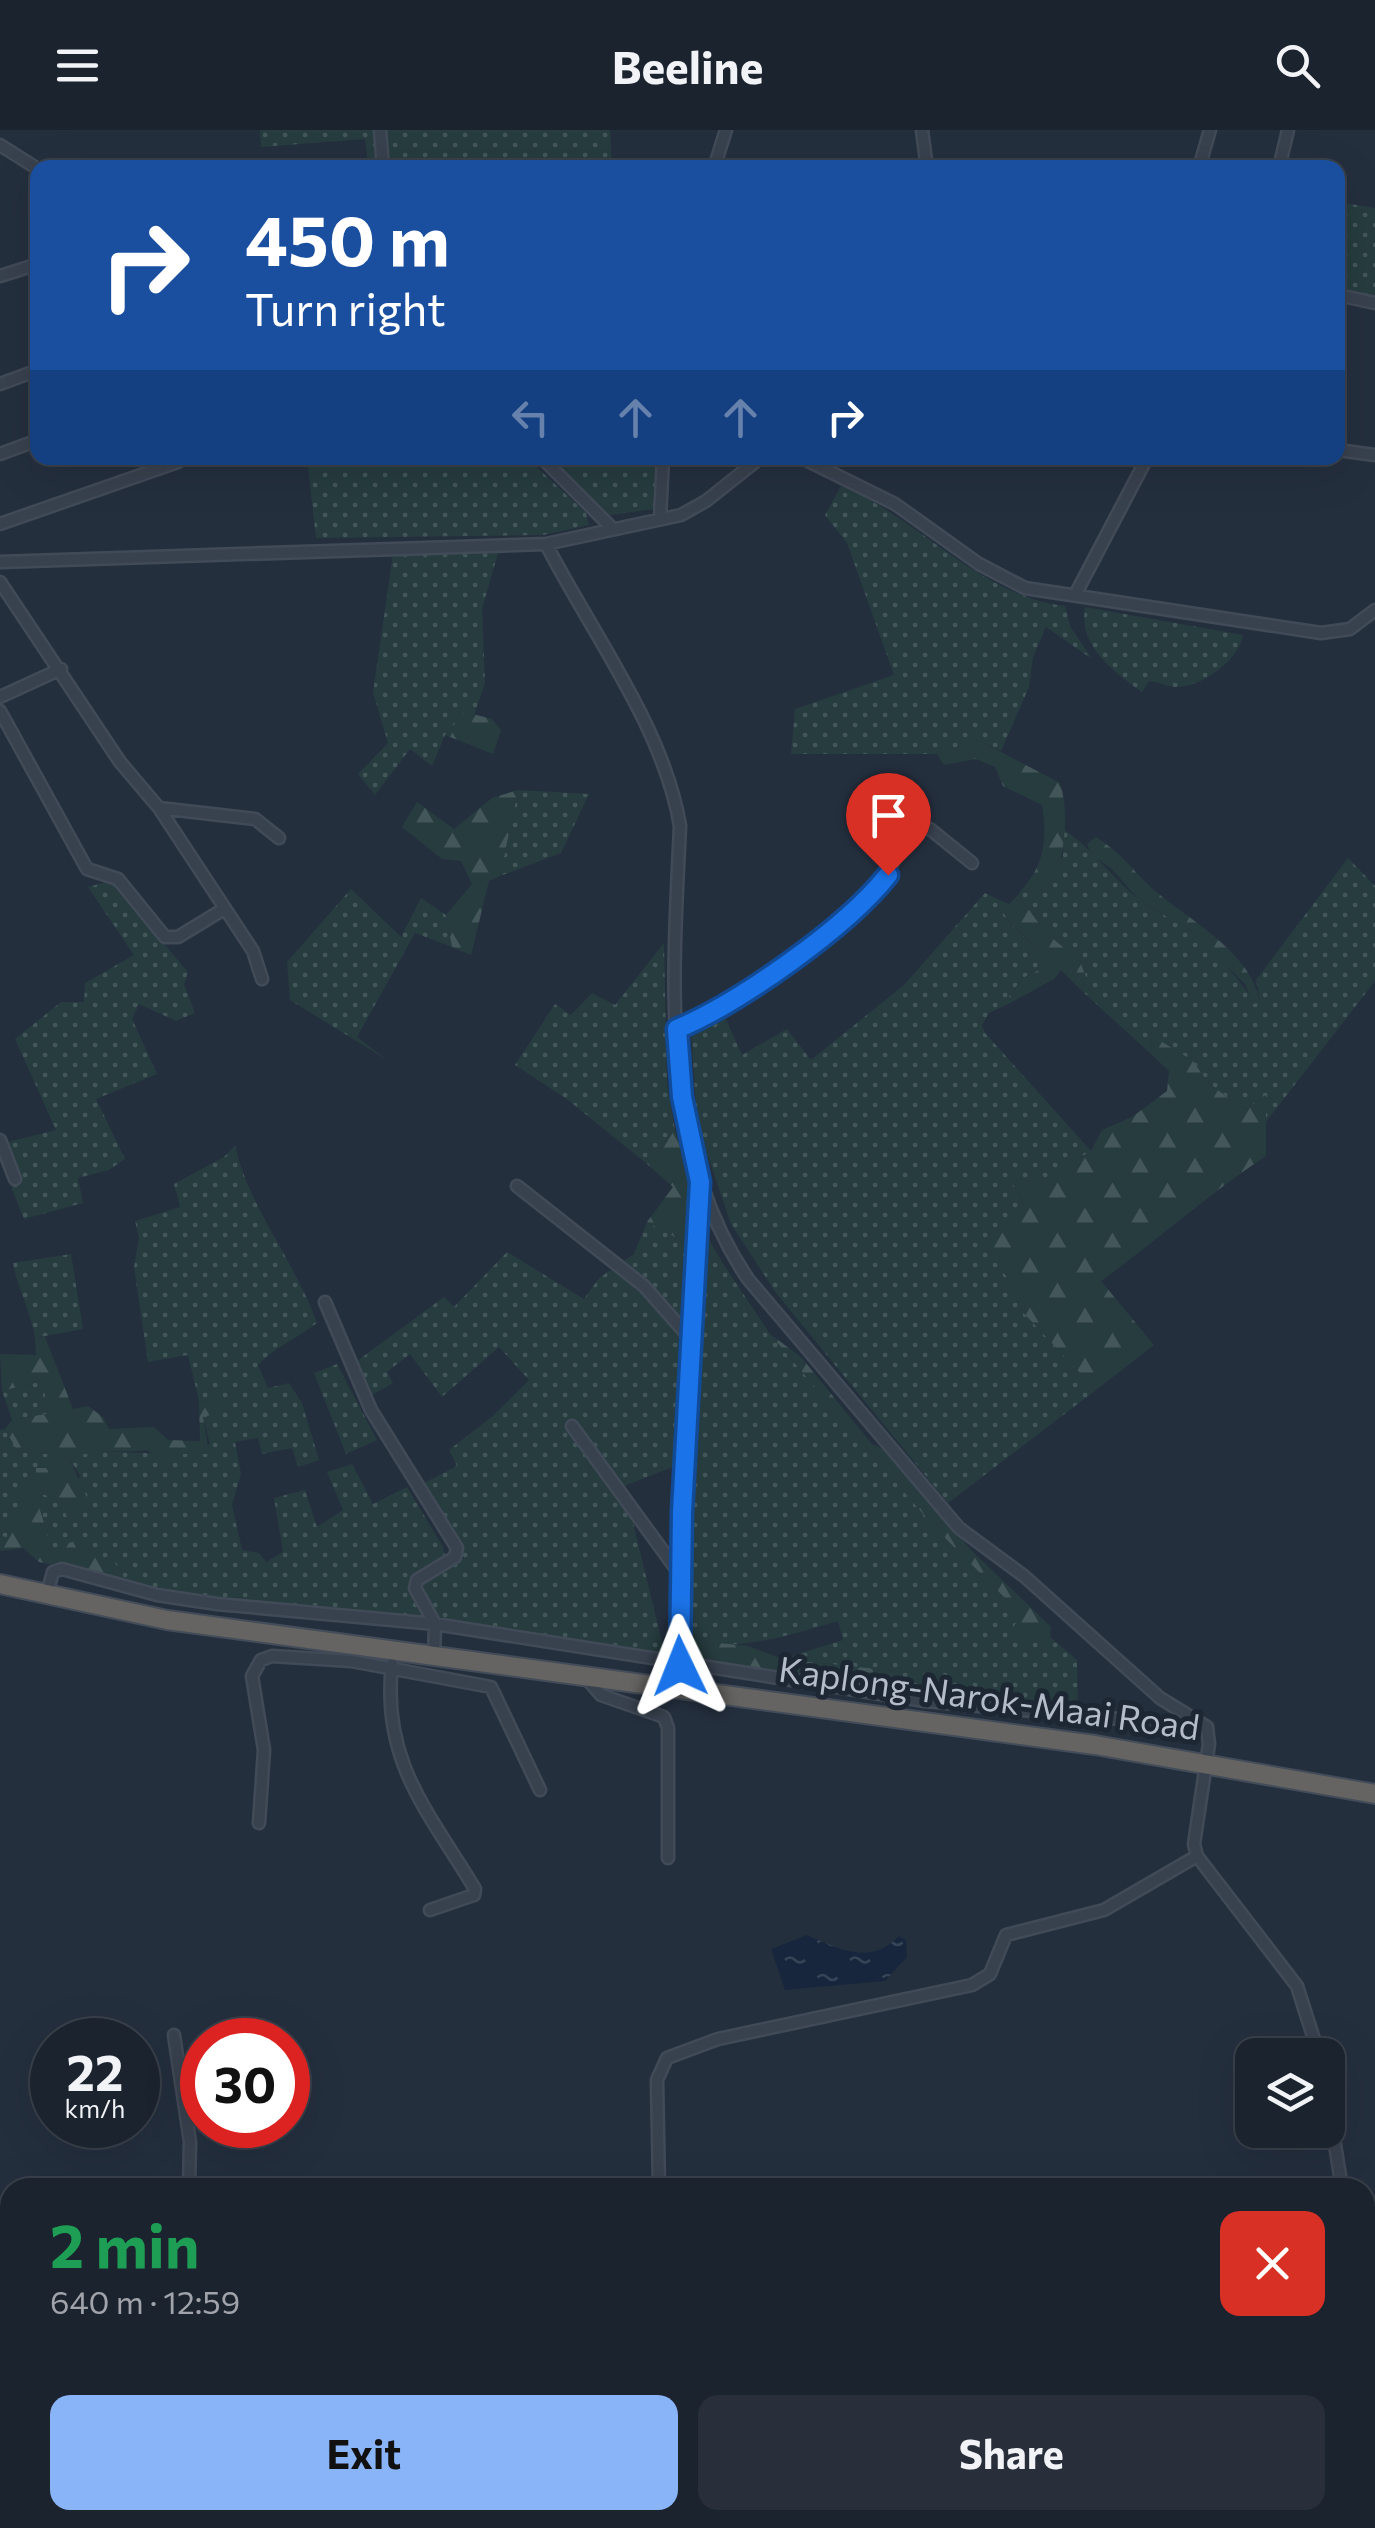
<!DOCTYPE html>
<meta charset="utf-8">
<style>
:root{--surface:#1b232e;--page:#282f3a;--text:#f1f3f6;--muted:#a0a4aa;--line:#39404a;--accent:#8ab4f8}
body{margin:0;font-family:Commissioner,sans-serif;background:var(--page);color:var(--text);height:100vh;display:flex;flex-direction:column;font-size:38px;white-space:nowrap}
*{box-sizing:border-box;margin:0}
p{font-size:32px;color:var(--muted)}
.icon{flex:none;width:55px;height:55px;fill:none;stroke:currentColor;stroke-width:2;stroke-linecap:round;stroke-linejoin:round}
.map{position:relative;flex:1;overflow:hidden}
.sheet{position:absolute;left:0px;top:2048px;width:1375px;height:352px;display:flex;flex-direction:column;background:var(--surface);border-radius:30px 30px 0 0;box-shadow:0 10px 40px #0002,0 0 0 2px var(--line)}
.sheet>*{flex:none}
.top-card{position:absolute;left:30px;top:30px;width:1315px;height:305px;border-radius:20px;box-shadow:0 10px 40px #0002,0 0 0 2px var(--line);background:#1a4fa0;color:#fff;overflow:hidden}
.tools{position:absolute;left:1235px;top:1908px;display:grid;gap:20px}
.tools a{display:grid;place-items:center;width:110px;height:110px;border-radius:20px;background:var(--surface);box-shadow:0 10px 40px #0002,0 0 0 2px var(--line);font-size:50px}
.speed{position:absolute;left:30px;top:1888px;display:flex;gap:20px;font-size:50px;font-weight:700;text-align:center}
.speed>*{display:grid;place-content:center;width:130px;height:130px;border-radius:50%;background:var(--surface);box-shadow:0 10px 40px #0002,0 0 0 2px var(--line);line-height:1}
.speed small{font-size:25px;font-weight:400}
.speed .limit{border:15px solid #d22;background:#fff;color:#111}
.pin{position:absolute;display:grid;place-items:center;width:85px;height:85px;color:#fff;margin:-102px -42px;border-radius:50% 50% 50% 0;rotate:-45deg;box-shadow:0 0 10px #0007}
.pin .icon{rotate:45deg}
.me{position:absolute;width:110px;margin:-55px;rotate:358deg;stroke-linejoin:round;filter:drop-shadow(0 0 8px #0008)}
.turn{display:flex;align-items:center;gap:35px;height:210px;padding:0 50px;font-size:45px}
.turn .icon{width:130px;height:130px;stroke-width:2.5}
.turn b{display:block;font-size:70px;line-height:85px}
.lanes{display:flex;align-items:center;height:95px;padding:0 50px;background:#0003;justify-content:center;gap:50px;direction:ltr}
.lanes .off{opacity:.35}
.round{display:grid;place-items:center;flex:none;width:105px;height:105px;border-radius:20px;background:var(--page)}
.summary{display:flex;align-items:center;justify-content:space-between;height:170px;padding:0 50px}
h1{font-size:60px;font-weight:700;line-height:75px;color:#1e9e55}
.action{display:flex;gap:20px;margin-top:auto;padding:20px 50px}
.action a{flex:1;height:115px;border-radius:20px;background:var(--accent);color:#111;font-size:40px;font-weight:700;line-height:115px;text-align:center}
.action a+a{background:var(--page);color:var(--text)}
header{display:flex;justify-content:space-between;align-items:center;height:130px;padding:0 50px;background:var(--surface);font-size:45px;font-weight:700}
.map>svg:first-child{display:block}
.green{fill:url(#green-dots)}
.forest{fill:url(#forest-firs)}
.water{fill:url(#water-ripples)}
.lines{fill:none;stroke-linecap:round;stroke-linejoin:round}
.minor-casing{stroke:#414a57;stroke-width:15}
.trunk-casing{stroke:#434c59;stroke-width:22}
.minor{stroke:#38414e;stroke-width:10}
.trunk{stroke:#656462;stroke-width:18}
.route-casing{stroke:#114b97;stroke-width:25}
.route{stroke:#1a73e8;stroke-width:18}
.labels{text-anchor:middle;stroke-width:10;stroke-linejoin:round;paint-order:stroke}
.street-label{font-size:35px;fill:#b4bcc9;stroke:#1d2633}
</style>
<header><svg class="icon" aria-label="menu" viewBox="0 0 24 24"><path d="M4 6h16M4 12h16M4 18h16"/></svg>Beeline<svg class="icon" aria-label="search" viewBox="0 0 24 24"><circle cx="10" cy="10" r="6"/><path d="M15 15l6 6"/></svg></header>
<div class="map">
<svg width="1375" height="2398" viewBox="0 0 1375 2398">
<defs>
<pattern id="green-dots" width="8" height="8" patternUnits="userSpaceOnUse" patternTransform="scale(2.5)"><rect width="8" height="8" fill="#263c3f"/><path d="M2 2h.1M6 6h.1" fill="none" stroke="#435659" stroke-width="1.8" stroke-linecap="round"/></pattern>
<pattern id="forest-firs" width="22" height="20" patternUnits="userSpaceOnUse" patternTransform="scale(2.5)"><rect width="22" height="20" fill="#263c3f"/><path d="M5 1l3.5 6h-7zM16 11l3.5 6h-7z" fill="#435659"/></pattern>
<pattern id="water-ripples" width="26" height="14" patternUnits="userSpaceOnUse" patternTransform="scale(2.5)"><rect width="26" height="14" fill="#17263c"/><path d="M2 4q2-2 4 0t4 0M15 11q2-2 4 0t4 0" fill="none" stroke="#364457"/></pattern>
</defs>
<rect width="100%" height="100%" fill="#242f3e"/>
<path class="green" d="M260 0H610L612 37H369L365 9 261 17Z
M1338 72 1375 78V166L1338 158Z
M307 328H527L586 383 589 395 543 405 316 408Z
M551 328H656L655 379 610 385Z
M841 356C921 389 977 465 1065 476L1071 498 1092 529 1046 497 1033 527 1029 557 1001 621 980 611 937 624H791L795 579 894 545 847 413 825 385Z
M498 423 482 479 485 553 474 585 465 583 445 605 432 636 410 619 375 665 358 644 388 613 373 562 393 424Z
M1085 477 1243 505C1239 529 1205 555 1179 557 1171 558 1158 552 1149 551L1142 562C1114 542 1078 516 1085 477Z
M518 660 589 664 561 723 500 746Z
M1061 698C1093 718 1111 748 1141 771 1155 782 1173 788 1188 799 1207 813 1244 853 1254 873L1260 871 1256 850 1348 728 1375 756V851L1266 992 1265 966 1246 980 1209 954 1193 931 1151 906 1152 925 1081 860 1087 850 1080 831 1046 803 1018 765 1024 757 1036 761 1063 726Z
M110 751 188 842 184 854 195 883 176 891 139 874 132 889 157 944 96 969 125 1029 109 1040 78 1048 83 1073 24 1089 0 1029V1014L56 1000 15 909 61 872H84L85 853 134 825 88 757Z
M351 759 401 807 421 768 446 785 452 817 415 803 357 907 387 930 290 870 287 832Z
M985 763 997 769C1006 796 1028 805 1042 829L1037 841 1023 848 1009 866 1012 872 989 883 982 895 985 903 1091 1021 1039 1052 1021 1049 1013 1054 1026 1079 983 1114 1013 1155 1019 1178 1096 1260 948 1373 776 1163 731 1094 697 994 691 900 723 883 742 925 787 899 811 930 904 855Z
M664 813 667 953 675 1000 647 1034 568 970 515 935 555 874 571 885 592 863 615 875Z
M235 1016C250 1080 295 1131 317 1193 298 1208 274 1217 258 1235L268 1258 289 1253 302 1273 319 1330 298 1337 292 1318 262 1324 258 1308 235 1312 241 1344 232 1375 242 1420 259 1423 266 1432 283 1422 274 1368 305 1360 317 1397 343 1380 327 1342 352 1334 373 1374 407 1357 443 1417 445 1427 411 1451 409 1462 425 1488C338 1480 248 1477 162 1461 119 1454 85 1424 46 1419L37 1371 42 1364 61 1370 68 1389 80 1345 70 1330 87 1321 178 1324 210 1314 203 1287 228 1269 199 1271 188 1225 148 1232 134 1137 139 1108 135 1091 180 1077 174 1054 224 1027Z
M647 1092 722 1132 770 1204 935 1398 1021 1484 1016 1507H1050L1077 1530 1078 1579 897 1561 895 1541 782 1529 843 1510 838 1491C784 1506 730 1527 675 1505L678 1335 624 1356 665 1524 437 1491 419 1459 421 1453 464 1428 420 1355 457 1336 449 1320 494 1285 529 1250 499 1217 442 1267 410 1224 387 1242 393 1253 370 1266 353 1234 444 1167 454 1177 507 1122 584 1169 599 1148 634 1124Z
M71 1124 83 1199 35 1208C31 1182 18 1160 13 1133Z
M337 1234 377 1310 346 1324 314 1243Z
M42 1251 47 1272 57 1282 12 1290 2 1261Z
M5 1299 18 1322 49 1324 52 1338 21 1358V1384L7 1408 0 1406V1300Z"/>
<path class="forest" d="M465 582 492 589 501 600 493 624 445 605Z
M980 611 1060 653C1070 684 1064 725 1053 755L1036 761 1024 757C1045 733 1047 706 1042 675L1003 656 995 637 976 629 944 635 937 624Z
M518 660 500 746 489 751 471 825 452 817 446 785 472 754 461 731 442 729 402 697 417 672 454 699 492 668Z
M1096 707C1127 727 1135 745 1160 765 1196 794 1251 824 1260 872L1253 874 1245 854 1190 800 1140 771 1112 739 1092 725 1087 714Z
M1018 765 1046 803 1080 831 1087 850 1081 860 1061 840 1054 849 1012 872 1009 866 1023 848 1037 841 1042 829C1028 804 1006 796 997 769L1009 774Z
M1151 905 1193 931 1209 954 1246 980 1266 965V1026C1208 1064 1158 1110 1101 1151L1154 1215 1096 1260 1019 1178 1013 1155 982 1114 1026 1079 1013 1053 1021 1049 1039 1052 1091 1021 1102 1000 1132 987 1167 961 1169 941 1152 925Z
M675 1000 705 1103 722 1132 647 1092 673 1057 647 1034Z
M770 1204 801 1227 872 1314 887 1321 971 1420 1051 1497 1050 1507 1016 1508 1014 1496 1021 1484 935 1398Z
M45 1207 73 1279 88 1276 103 1287 109 1299 154 1297 168 1310 200 1311 199 1271 228 1268 229 1280 203 1287 209 1324H178L165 1334 147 1320C121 1324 93 1317 70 1330L87 1368 82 1388 68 1389 60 1370 42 1364 37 1371 47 1402 46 1419 64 1421 69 1413 81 1409 88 1423 115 1433 123 1445 112 1448 39 1432 23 1418 0 1421V1406L7 1407 9 1391 21 1384V1358L36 1348V1338H52L48 1324 18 1322 5 1299 12 1290 56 1282 47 1272 41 1251 2 1261 0 1224 36 1225 35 1208Z
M689 1510 748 1516 782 1529 895 1541 897 1561 688 1529Z"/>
<path class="water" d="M807 1805C840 1819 870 1836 899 1806L906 1810 907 1827 885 1851 785 1860 771 1819Z"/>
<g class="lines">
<defs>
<path id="minor" d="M380 0 383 38
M922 0 927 38
M0 15 38 39
M714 38 726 0
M1199 38 1210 0
M1279 38 1288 0
M0 146 38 134
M1338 165 1375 173
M0 254 38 240
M1338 320 1375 325
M0 324 38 310
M542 328 613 399
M802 328 895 374 979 434 1025 458 1321 503 1350 499 1375 480
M660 389 663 328
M0 394 178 332
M546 414C591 502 664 598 680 696 673 847 658 1017 748 1149L959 1398 1024 1446 1160 1568 1207 1597 1209 1614 1194 1714 1197 1726 1297 1856 1319 1925
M0 432 546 414 681 385 706 371 760 328
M0 452 120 632 159 678 255 689 279 708
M1075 465 1147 328
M0 567 61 539
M0 581 87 739 118 749 165 807H178L224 779
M159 678 253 821 262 849
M677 899C735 875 836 805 878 758 893 740 897 716 912 698L930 699 972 733
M0 1010 15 1049
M517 1056 644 1156 689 1207
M325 1172 371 1280 457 1418 455 1427 417 1450 415 1458 435 1494 434 1527
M572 1296 679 1443
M46 1467 53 1442 62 1439 157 1465 217 1474 435 1494 925 1571 1206 1597
M392 1534C381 1632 429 1682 475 1759L474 1765 430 1780
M587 1549 601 1565 664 1587 668 1598V1728
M682 1561 681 1382 699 1059
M259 1693 264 1620 252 1546 261 1530 272 1526 351 1531 491 1557 540 1660
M174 1905 190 2012 189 2058
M1328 1972 1342 2058
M659 2058 657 1950 667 1928 718 1909 972 1855 990 1844 1006 1805 1104 1780 1197 1726
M1365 2181 1375 2228
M0 2271H10
M0 2336 10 2309
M1361 2390 1368 2398
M651 2398V2390"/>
<path id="trunk" d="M0 1454 167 1490 1095 1615 1375 1664"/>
</defs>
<use href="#minor" class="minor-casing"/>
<use href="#trunk" class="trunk-casing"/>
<use href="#minor" class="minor"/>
<use href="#trunk" class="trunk"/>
</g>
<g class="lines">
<defs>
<path id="route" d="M680 1536 682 1382 700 1052 682 967 677 899C739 873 846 798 888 745"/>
</defs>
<use href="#route" class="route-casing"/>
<use href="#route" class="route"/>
</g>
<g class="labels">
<g class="street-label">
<text transform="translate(989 1569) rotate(8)" y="12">Kaplong-Narok-Maai Road</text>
</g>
</g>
</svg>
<div class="tools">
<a><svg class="icon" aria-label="layers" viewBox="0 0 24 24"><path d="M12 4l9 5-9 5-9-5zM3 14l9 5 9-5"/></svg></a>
</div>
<div class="speed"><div>22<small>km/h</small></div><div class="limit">30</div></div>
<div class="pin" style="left:888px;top:745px;background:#d93025"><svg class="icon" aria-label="arrive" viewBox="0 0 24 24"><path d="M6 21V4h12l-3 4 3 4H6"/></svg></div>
<svg class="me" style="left:680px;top:1536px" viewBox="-20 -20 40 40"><path d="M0-17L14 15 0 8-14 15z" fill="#1a73e8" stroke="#fff" stroke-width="4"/></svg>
<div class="top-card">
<div class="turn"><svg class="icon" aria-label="right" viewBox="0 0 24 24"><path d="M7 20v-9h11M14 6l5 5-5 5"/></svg><div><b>450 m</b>Turn right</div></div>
<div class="lanes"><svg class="icon off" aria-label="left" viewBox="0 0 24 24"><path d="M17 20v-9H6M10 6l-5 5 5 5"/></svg><svg class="icon off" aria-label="ahead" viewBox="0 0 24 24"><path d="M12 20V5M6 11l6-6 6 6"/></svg><svg class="icon off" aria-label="ahead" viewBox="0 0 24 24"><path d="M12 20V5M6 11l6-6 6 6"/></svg><svg class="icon" aria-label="right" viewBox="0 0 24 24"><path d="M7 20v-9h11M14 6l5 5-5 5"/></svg></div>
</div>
<section class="sheet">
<div class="summary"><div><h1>2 min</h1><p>640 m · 12:59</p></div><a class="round" style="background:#d93025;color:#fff"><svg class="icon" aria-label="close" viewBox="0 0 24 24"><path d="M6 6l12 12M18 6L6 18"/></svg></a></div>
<div class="action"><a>Exit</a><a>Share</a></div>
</section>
</div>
